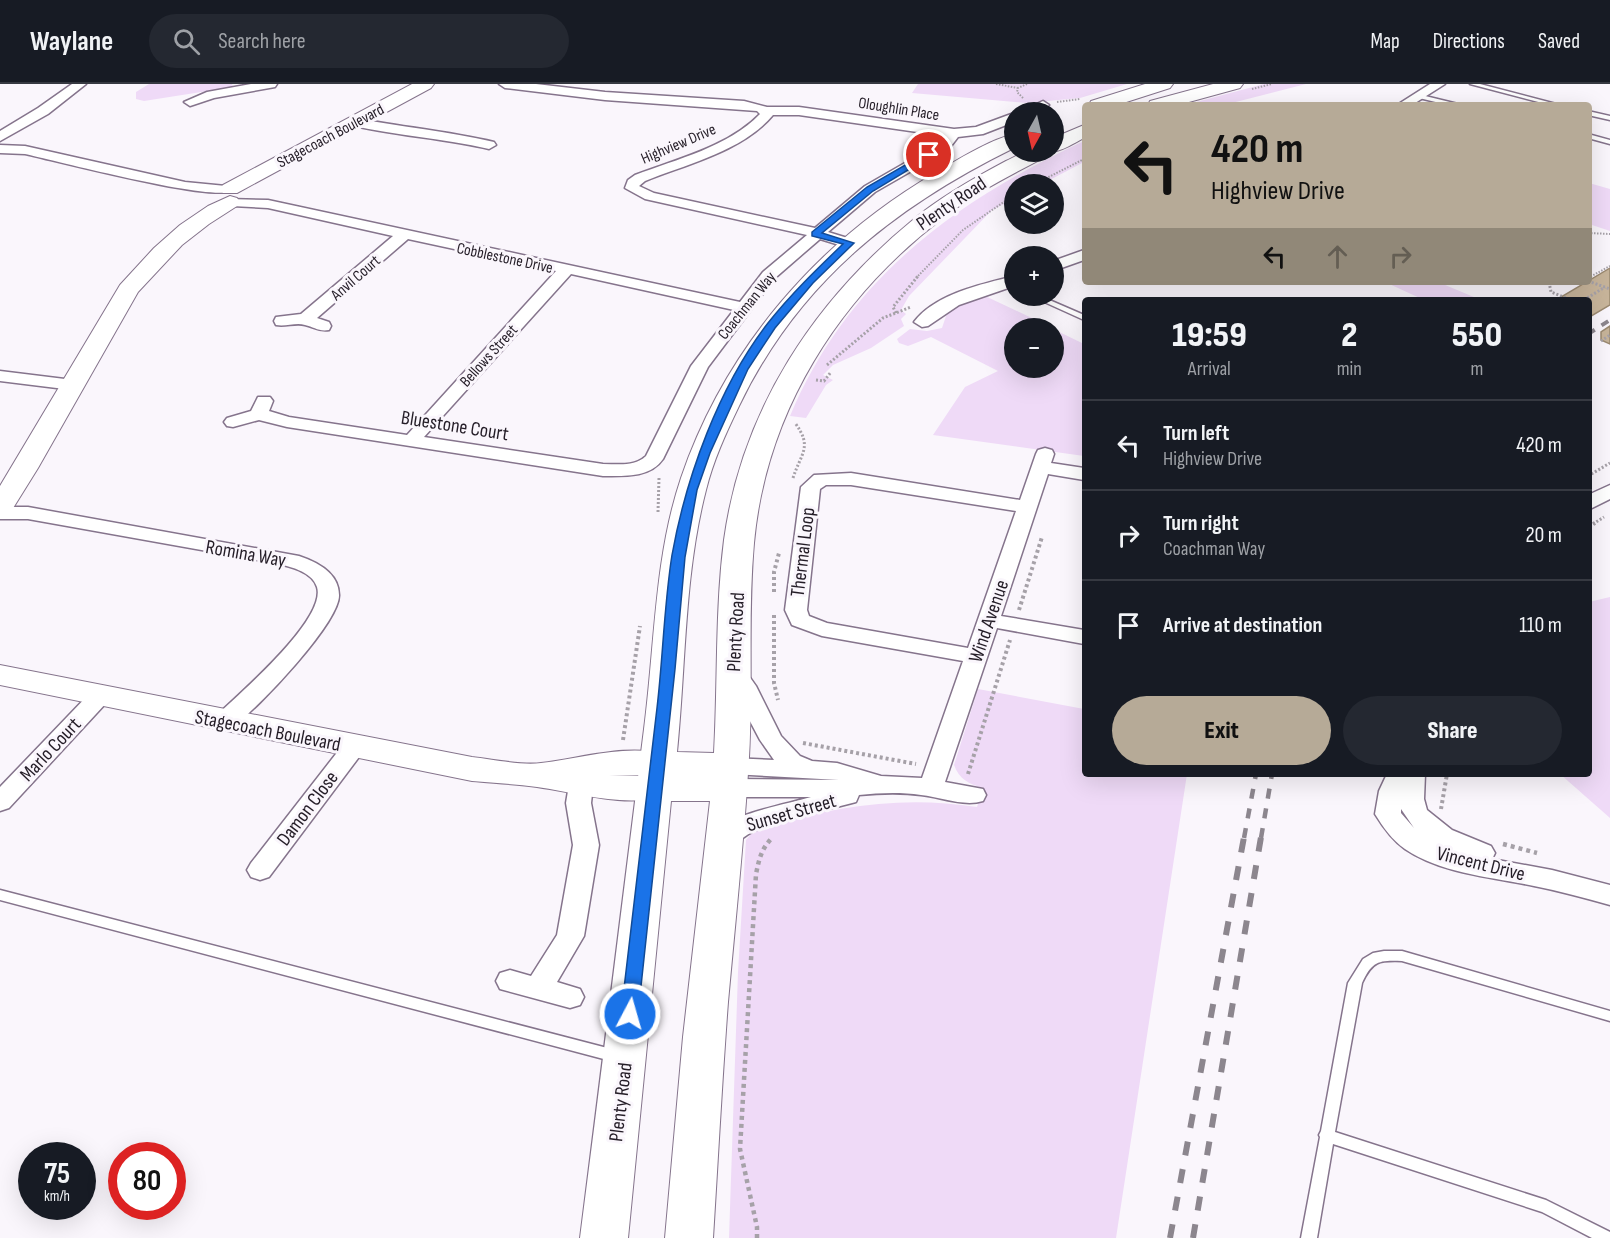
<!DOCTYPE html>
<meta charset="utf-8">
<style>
:root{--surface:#171b24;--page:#242831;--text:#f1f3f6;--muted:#9ea1a6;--line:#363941;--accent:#b6aa97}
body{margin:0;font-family:"Sofia Sans Condensed",sans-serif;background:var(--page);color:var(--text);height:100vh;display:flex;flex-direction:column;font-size:22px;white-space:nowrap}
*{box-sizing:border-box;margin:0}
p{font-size:20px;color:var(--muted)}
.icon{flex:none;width:33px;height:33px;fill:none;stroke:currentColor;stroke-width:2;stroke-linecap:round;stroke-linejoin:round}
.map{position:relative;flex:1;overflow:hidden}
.panel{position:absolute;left:1082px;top:213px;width:510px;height:480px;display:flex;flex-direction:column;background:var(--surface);border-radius:6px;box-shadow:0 6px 24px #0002}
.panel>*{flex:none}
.guide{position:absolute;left:1082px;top:18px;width:510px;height:183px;border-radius:6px;box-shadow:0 6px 24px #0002;background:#b6aa97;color:#111;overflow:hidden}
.needle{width:39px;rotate:188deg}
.tools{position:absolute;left:1004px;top:18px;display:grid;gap:12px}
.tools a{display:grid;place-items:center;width:60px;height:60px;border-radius:50%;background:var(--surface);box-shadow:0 6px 24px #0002;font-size:30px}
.speed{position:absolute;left:18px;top:1058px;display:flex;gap:12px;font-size:30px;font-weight:700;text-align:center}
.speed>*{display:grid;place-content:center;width:78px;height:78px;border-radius:50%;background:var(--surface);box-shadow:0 6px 24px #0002;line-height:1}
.speed small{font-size:15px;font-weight:400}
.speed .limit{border:9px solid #d22;background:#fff;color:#111}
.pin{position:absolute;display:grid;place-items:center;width:51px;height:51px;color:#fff;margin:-26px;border:3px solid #fff;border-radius:50%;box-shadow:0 2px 6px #0007}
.me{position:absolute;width:66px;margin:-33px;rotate:6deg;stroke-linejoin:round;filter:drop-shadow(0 0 4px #0008)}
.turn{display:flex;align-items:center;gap:21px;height:126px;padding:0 30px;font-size:27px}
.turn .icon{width:78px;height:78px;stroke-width:2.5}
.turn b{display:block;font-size:42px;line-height:51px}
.lanes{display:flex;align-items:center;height:57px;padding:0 30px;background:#0003;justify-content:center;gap:30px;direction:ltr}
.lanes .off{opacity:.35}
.eta{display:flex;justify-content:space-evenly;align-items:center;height:102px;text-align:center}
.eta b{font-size:36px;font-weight:800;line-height:42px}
.primary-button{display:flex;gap:12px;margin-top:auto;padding:12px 30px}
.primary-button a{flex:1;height:69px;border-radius:36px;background:var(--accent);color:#111;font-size:24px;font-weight:800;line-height:69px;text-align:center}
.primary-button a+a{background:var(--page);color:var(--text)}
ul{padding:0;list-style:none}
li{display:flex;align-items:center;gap:18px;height:90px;padding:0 30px;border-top:2px solid var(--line)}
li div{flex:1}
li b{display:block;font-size:22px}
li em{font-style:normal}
header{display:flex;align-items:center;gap:36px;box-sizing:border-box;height:84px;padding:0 30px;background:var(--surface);border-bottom:2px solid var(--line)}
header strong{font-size:28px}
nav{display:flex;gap:33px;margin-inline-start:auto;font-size:21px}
.search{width:420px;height:54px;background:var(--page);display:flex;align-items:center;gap:15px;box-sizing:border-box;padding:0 21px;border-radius:33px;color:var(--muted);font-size:22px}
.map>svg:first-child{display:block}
.green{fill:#efdaf7}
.building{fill:#c7b49a;stroke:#9b8970;stroke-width:1.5}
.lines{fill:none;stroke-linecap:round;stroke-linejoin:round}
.lane-casing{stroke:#85748c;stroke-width:3}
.street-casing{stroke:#85748c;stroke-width:3}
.secondary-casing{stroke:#85748c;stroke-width:2}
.highway-casing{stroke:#85748c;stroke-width:2}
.path-far3{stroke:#a6a1a8;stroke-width:2;stroke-dasharray:1.5 1.5;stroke-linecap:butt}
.path-far2{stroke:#a6a1a8;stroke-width:3;stroke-dasharray:2 2;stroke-linecap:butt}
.path-far1{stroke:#a6a1a8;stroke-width:4;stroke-dasharray:3 3;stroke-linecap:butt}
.path{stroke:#a6a1a8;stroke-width:4.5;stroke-dasharray:4 4;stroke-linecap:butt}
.lane{fill:#fff;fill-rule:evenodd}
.street{fill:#fff;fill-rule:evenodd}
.secondary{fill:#fff;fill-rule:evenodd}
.highway{fill:#fff;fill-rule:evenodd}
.rail-far2{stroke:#8c868e;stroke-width:4;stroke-dasharray:8 8;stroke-linecap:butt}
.rail-far1{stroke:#8c868e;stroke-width:4.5;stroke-dasharray:10 10;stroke-linecap:butt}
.rail{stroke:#8c868e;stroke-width:6;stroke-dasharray:14 14;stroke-linecap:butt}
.route{fill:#1a73e8;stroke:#114b97;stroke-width:1.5}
.labels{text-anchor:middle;stroke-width:6;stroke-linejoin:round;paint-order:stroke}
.far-street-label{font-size:16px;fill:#241d27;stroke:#faf6fc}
.street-label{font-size:20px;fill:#241d27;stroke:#faf6fc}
</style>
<header>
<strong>Waylane</strong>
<div class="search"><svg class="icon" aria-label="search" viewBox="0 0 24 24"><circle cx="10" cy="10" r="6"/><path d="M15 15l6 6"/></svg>Search here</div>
<nav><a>Map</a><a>Directions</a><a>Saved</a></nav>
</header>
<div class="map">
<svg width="1610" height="1154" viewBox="0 0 1610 1154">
<rect width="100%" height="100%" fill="#faf6fc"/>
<path class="green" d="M149 0H232L233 3 144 17 136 15V8Z
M918 0H1127L1080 14 1027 19 912 9Z
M1264 0H1306L1224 21H1185Z
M1084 57V78L1042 100H1014V115L992 126 909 212 901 226 906 230 901 235 904 242 871 264 833 281 823 291 833 296 826 301 806 334 790 332C847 196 954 118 1084 57Z
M1589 99 1610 105V147L1589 140Z
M1385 198H1438L1481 216H1424Z
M985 212 1053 244H1014V284H1053V245L1084 260V372L933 351 965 303 998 287 931 253 908 262 899 259 897 255 910 245 927 247 942 244 947 229 952 225Z
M1610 513V734L1560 690H1588L1589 518Z
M978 605 1084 625V690H1187L1116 1154H729L738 888 746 756 756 744 765 741C839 723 901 711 977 723L983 704C969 700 959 695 954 681Z"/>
<path class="building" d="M1610 184V221L1588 234V216H1556Z
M1610 242V260L1601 256V248Z"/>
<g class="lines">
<defs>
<path id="lane" d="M1470 0H1480L1560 21H1550Z
M1417 10 1458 20 1459 21H1448L1415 13 1414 12Z
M1588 27 1610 32V36L1588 31Z
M1588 50 1610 56V60L1588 54Z
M1031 212H1040L1084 231V236Z
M0 806 615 966 620 968 622 972 620 976 615 978 0 816Z
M1384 867H1402L1610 927V937L1402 877C1379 876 1372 877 1362 899L1335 1048 1546 1116 1610 1148V1154H1592L1542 1128 1333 1060 1317 1154H1301L1320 1053 1319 1051 1321 1047 1348 899 1363 875 1373 869Z"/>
<path id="street" d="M72 0H86L48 30 0 57V47L38 24Z
M251 0H277L275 3 214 14 190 22 184 18 207 8Z
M499 0H536L605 8 744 17 767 23H799L954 45 976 43 1014 29V38L983 50 958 53 948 66 875 108 828 148 854 156 857 159 854 162 849 164 820 155 775 194 708 283 663 375C650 394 624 392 603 392L287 343 259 336 233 343 227 342 224 338 227 334 251 327 258 313H270L273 317 269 327 289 333 407 351 556 187 408 155 317 234 329 238 331 242 329 246C319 248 314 243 305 241 296 238 286 243 276 241L274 237 276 233 301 230 393 152 268 124 232 122 227 121 225 118 227 115 268 116 740 218 763 188 807 151 645 115 625 104 628 96 635 91C677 75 728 63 760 30L757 27 605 16 505 4ZM773 31H799L945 52 938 60 865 102 815 144 654 109 639 102 645 97C687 80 743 67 773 31ZM571 190 734 226 691 282 646 372C634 383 619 380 603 380L424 353Z
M1430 0H1445L1412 21H1397Z
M1043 17 1049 21C1041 29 1029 29 1019 28Z
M355 34C401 43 448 47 494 58L496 61 489 65C443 54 396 52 350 41L348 38Z
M0 61 25 62 185 98 226 102 233 106C220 120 53 76 25 70L0 69Z
M1084 166V176L1053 187V177Z
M1014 192V202L959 221 928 242 922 243 914 238C935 210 982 200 1014 192Z
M0 287 73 296 79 297 82 301 79 305 73 306 0 297Z
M1045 364 1052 366 1054 370 1051 379 1084 384V396L1048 390 1001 532 1084 546V560L997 544 945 698 983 705 986 711 983 717C964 723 941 713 921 711 900 708 879 709 859 711L856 718C823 727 788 734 756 746 741 753 732 766 714 760L710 754C724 730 785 721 811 713H728L719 710 716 704 719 698 728 695 839 696 731 690 722 688 719 682 722 676 731 674 774 676 760 656 725 590 728 585 736 583 744 585 756 602 781 652 800 672 812 677 837 679 881 692 922 694 963 577 822 552 792 541 785 526 801 403 814 391 851 389 1020 416 1036 370 1038 366ZM826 401H851L1016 427 968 564 827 539 809 532 807 526 820 405Z
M1610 401V415L1588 426V411Z
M0 423H28L299 472C317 478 339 489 339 511 340 538 257 626 233 642 227 645 222 644 216 642L212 637 216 632C239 610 327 535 317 503 312 487 288 482 274 479L28 435H0Z
M100 605 108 607 112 612 108 617 9 724 0 727V703L92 607Z
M354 655 362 657 366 663 362 669 269 793 260 796 251 793 247 786 251 779 346 657Z
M1387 690H1425L1424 715 1427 726 1452 746 1491 762 1495 769 1492 775 1552 786 1610 801V821C1585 814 1559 807 1534 802 1492 793 1442 790 1405 765 1392 756 1383 743 1375 730L1379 707ZM1401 725 1414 744 1401 729Z
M581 692 590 695 593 701 591 719 599 761 584 852 557 898 580 905 584 913 580 921 570 924 500 905 496 897 500 889 510 886 531 892 557 851 573 761 566 719 569 701 572 695Z"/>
<path id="secondary" d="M412 0H434L431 4 237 109H223L220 105 223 101Z
M230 112 237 114 240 118 237 122 209 140 182 161 138 208 38 384 10 429 0 431V402L120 201 154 164 180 141 208 122Z
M0 581 472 673C492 675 522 682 541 679 584 674 627 659 670 671L675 679 670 687 658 691H609L654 692 666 696 671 704 666 712C625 724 579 709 537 703 516 700 494 699 472 697L0 601Z"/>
<path id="highway" d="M1145 0H1173L1170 4 1117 21H1089L1091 17Z
M1213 0H1243L1240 4 1178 21H1148L1150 17Z
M1084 41V54C1074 59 1063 67 1051 68L1053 54Z
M1014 50V64C894 123 798 199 739 322 726 349 713 377 706 406 684 491 686 581 677 668L714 669C718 598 715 526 724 456 742 325 814 217 914 135 942 112 974 94 1006 77 1013 74 1020 69 1027 68 1034 66 1042 68 1050 68L1047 72C1011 91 975 109 943 134 839 213 766 327 754 459 747 535 754 612 748 689 743 765 735 842 728 918 722 997 718 1075 713 1154H665L683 953 710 717H671L628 1154H580C602 984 623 814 644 645 655 562 654 474 681 394 725 265 817 158 935 89 959 75 987 57 1014 50Z"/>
</defs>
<use href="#lane" class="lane-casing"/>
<use href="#street" class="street-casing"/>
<use href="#secondary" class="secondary-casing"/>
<use href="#highway" class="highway-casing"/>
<path class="path-far3" d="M996 0 1018 4
M1252 5 1272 0
M1023 14 1017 8 1018 4 1027 0
M1057 18 1080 15
M1035 100 1084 75
M1588 149 1610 150
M916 194 963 146 1014 111
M1588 194 1610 182"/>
<path class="path-far2" d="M1588 194 1591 192
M1588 197 1610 205
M1549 198 1551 208 1571 216
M1584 216 1605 203
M896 229 893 223 918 192
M1601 257 1610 251
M827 281 883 234 911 223
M816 296 824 297 831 288
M1588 392 1610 379
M793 394C801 369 813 363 795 339
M658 428 659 394
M1593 440 1604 433"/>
<path class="path-far1" d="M1588 443 1595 439
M774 508V488L779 469
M1019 526 1042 453
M774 531V599L778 616
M623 656 640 542
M803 659 916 680
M968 690 1010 556
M1441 725 1447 690"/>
<path class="path" d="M1503 760 1537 769
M757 1154V1143L740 1065 756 790C759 776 761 765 772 754"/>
<use href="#lane" class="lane"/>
<use href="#street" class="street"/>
<use href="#secondary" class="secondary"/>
<use href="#highway" class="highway"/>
<path class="rail-far2" d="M1588 250 1610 236"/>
<path class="rail-far1" d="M1244 754 1256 690
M1261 754 1272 690"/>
<path class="rail" d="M1170 1154 1244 753
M1193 1154 1261 753"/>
</g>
<path class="route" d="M926 69 933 71 873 107 822 149 854 159 813 199 775 244 748 285 710 369 697 406 685 473 675 585 638 930 636 935 630 937 624 935 621 930C633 828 645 726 657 624 663 574 664 521 672 471 686 393 719 302 768 239 791 210 817 185 843 160L812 152V148L867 103Z"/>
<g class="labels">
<g class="far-street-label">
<text transform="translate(899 24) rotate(9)" y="6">Oloughlin Place</text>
<text transform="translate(330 51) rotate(-28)" y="6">Stagecoach Boulevard</text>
<text transform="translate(678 59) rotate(-23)" y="6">Highview Drive</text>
<text transform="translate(505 173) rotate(12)" y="6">Cobblestone Drive</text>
<text transform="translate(355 193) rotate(-41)" y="6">Anvil Court</text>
<text transform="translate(746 221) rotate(-51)" y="6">Coachman Way</text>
<text transform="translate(488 271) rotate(-48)" y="6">Bellows Street</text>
</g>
<g class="street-label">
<text transform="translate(951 119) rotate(-34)" y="7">Plenty Road</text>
<text transform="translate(455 341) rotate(9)" y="7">Bluestone Court</text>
<text transform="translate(802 468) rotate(-83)" y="7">Thermal Loop</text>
<text transform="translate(246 469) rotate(10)" y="7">Romina Way</text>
<text transform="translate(988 537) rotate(-71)" y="7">Wind Avenue</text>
<text transform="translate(735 548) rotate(-87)" y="7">Plenty Road</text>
<text transform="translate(268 646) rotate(11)" y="7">Stagecoach Boulevard</text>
<text transform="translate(50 665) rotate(-47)" y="7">Marlo Court</text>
<text transform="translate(307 724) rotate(-53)" y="7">Damon Close</text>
<text transform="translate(791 728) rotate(-16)" y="7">Sunset Street</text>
<text transform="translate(1481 779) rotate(14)" y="7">Vincent Drive</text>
<text transform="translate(620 1018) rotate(-83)" y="7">Plenty Road</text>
</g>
</g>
</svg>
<div class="tools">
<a><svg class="needle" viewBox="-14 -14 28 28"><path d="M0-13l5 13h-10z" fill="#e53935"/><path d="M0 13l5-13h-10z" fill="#9ea1a6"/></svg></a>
<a><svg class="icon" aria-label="layers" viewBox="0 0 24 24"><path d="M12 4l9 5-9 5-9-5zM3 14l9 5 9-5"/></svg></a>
<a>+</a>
<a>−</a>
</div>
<div class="speed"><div>75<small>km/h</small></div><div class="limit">80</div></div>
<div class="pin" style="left:929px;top:71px;background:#d93025"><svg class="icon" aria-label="arrive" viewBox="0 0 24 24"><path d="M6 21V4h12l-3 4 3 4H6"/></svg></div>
<svg class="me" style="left:630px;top:930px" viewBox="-20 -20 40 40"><circle r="17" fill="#1a73e8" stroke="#fff" stroke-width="3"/><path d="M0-11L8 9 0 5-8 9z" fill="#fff"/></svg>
<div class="guide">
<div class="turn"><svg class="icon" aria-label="left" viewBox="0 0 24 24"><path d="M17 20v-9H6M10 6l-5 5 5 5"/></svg><div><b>420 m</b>Highview Drive</div></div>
<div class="lanes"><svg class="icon" aria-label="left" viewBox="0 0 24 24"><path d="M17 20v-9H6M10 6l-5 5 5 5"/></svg><svg class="icon off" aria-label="ahead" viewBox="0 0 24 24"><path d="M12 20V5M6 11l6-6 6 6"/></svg><svg class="icon off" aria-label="right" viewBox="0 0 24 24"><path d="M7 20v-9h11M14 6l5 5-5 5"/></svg></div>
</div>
<section class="panel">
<div class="eta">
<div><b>19:59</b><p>Arrival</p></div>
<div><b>2</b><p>min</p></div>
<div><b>550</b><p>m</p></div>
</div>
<ul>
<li><svg class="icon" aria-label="left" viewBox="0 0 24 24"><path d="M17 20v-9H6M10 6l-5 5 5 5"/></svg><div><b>Turn left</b><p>Highview Drive</p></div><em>420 m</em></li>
<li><svg class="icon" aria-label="right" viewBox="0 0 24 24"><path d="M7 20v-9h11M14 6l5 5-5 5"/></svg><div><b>Turn right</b><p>Coachman Way</p></div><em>20 m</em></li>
<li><svg class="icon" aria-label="arrive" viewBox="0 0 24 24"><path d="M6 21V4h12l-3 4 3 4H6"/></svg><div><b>Arrive at destination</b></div><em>110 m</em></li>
</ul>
<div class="primary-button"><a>Exit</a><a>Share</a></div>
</section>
</div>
